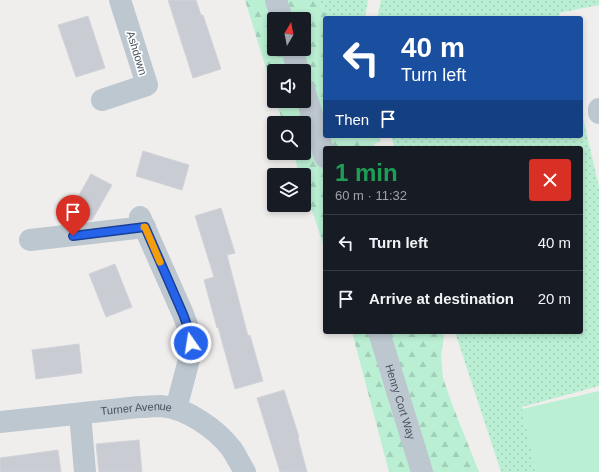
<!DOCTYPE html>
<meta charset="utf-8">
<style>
:root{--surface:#171b24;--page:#20242c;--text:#f1f3f6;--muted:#9ea1a6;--line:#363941}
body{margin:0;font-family:Arial,sans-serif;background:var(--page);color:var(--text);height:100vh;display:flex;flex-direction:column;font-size:15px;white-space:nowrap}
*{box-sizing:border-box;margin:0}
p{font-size:13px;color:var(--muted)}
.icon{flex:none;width:22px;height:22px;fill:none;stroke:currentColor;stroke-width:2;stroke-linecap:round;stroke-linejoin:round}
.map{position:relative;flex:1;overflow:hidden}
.side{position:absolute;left:323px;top:146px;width:260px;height:188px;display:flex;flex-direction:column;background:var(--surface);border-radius:4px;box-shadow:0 2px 6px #0003}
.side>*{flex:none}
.banner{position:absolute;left:323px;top:16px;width:260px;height:122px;border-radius:4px;box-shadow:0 2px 6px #0003;background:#1a4fa0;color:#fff;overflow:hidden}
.needle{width:26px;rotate:10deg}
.fabs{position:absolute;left:267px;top:12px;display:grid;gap:8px}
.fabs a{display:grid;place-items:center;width:44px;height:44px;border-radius:4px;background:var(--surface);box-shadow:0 2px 6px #0003;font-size:20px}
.pin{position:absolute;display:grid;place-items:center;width:34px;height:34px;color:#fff;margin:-41px -17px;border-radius:50% 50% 50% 0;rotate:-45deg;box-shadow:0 0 4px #0007}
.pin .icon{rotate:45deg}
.me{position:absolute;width:44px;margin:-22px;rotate:347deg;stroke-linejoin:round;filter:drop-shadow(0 0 3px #0008)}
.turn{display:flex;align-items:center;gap:14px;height:84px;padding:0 12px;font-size:18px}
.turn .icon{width:52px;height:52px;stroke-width:2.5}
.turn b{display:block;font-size:28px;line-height:34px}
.then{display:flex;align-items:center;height:38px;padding:0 12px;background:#0003;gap:8px;font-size:15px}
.round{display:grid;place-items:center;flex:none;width:42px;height:42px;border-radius:4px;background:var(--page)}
.overview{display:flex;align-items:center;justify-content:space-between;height:68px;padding:0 12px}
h1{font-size:24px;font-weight:700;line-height:30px;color:#1e9e55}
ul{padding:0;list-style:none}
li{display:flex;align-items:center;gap:12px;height:56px;padding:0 12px;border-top:1px solid var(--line)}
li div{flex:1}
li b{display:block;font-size:15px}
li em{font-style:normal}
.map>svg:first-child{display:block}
.grass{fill:url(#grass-dots)}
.forest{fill:url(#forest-firs);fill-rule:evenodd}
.park{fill:#baefd3}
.building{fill:#c9ccd3;stroke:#d1d3d9}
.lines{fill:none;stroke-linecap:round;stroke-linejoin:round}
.minor{stroke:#bdc7d0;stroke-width:22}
.route-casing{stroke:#184099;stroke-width:10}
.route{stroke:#2563eb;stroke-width:7}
.slow{stroke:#f59e0b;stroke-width:7}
.labels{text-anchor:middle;stroke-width:3.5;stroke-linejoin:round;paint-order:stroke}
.street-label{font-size:11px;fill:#454f5b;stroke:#fff}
</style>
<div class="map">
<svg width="599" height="472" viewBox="0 0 599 472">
<defs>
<pattern id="grass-dots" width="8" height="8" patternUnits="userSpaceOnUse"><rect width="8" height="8" fill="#baefd3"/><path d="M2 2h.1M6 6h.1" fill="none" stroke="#a1cfb7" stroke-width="1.8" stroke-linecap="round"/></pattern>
<pattern id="forest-firs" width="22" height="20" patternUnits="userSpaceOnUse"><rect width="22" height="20" fill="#baefd3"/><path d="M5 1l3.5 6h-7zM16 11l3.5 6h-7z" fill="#a1cfb7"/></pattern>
</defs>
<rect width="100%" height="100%" fill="#f0eeed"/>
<path class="grass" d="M319 0H368L365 18H327Z
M381 0H599V5L559 13 560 18H377Z
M581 109 599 187V386L522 407 536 472H501L455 332H581V148H395L391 136H581Z"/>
<path class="forest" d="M245 0H319L327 18H325V136H379L381 141 374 144 375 148H325V250L304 186V175H300L293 153H304V123H283L276 101H304V71H274V95ZM274 19H304V49H274Z
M352 332H442L444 336 441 356 443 378 452 404 479 472H389Z"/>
<path class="park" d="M599 391V472H536L522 409Z"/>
<path class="building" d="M168 0H196L201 15H203L221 69 193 78Z
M88 16 105 68 76 77 58 25Z
M143 151 189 165 182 190 136 176Z
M91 174 112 185 92 220 79 222 67 216Z
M221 208 235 253 227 255 248 336 250 335 263 381 235 389 218 327 217 328 204 280 214 277 195 216Z
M115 264 132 307 106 317 89 274Z
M79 344 82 373 36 379 32 350Z
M284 390 299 437 298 438 307 472H280L257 398Z
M139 440 142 472H99L96 444Z
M58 450 61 472H0V458Z"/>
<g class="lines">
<g class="minor">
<path d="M276 0 282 19"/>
<path d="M292 49 298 71"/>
<path d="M304 89 325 157"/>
<path d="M102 100 147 85 120 0"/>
<path d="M599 109V113"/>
<path d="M140 217 183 314 190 333 191 343 190 356 176 409"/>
<path d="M30 240 145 227"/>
<path id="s1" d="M379 332 422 472"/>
<path d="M80 414 85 472"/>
<path id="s2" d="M0 422 139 407C146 407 154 406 161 406 186 408 215 428 231 448 236 455 240 464 245 472"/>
</g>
</g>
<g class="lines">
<defs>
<path id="route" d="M73 236 145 227 183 314 190 333 191 343"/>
</defs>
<use href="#route" class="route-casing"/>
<use href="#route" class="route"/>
<path class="slow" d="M144 227H145L160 262"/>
</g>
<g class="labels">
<g class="street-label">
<text transform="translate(137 53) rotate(73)" y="4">Ashdown</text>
<text dy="4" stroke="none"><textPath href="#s1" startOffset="73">Henry Cort Way</textPath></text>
<text dy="4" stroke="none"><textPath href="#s2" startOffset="137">Turner Avenue</textPath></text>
</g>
</g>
</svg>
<div class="fabs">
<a><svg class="needle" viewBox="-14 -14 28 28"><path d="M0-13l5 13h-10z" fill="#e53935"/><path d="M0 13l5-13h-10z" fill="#9ea1a6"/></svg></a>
<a><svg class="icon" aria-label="sound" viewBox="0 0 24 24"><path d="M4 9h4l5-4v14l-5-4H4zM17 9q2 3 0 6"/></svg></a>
<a><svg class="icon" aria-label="search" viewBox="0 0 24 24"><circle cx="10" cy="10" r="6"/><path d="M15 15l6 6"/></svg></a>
<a><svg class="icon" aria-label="layers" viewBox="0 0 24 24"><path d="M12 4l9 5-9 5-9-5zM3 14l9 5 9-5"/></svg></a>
</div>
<div class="pin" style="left:73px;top:236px;background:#d93025"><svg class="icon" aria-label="arrive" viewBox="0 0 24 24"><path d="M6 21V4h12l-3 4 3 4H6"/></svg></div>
<svg class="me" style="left:191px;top:343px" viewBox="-20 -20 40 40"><circle r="17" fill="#2563eb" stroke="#fff" stroke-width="3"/><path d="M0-11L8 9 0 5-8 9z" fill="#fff"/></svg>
<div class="banner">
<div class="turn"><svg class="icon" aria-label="left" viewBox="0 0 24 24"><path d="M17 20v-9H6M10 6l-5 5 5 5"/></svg><div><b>40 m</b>Turn left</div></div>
<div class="then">Then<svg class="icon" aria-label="arrive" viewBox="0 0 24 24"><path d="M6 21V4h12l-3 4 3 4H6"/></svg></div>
</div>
<section class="side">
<div class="overview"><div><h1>1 min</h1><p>60 m · 11:32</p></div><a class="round" style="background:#d93025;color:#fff"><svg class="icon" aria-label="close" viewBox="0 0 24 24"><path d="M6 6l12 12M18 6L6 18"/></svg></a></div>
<ul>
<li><svg class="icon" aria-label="left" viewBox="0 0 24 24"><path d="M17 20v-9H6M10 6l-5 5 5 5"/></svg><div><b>Turn left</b></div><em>40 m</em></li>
<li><svg class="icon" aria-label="arrive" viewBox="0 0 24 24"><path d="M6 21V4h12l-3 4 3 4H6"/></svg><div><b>Arrive at destination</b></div><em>20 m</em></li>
</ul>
</section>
</div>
